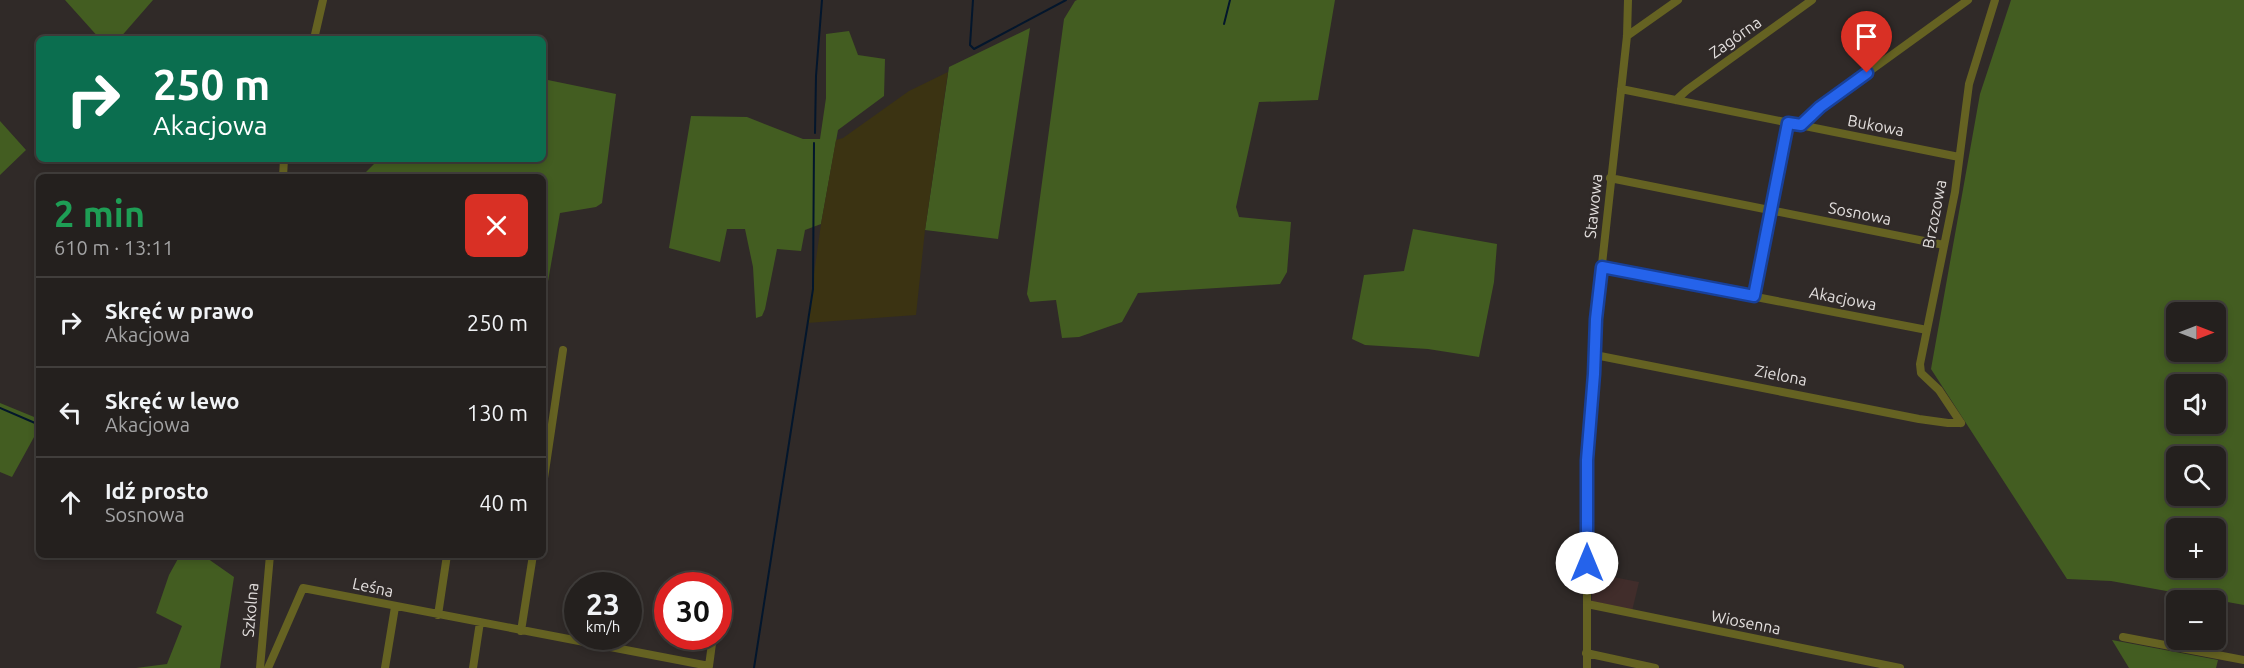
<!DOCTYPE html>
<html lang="pl">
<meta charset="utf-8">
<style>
:root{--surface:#24201e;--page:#302d2b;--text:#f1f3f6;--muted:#a3a3a4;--line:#413e3c}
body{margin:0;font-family:Ubuntu,sans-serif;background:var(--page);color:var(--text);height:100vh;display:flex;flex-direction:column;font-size:22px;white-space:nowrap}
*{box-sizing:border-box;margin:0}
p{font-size:20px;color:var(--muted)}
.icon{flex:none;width:33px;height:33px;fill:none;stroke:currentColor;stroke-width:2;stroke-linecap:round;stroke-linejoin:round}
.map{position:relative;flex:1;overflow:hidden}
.side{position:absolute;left:36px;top:174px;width:510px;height:384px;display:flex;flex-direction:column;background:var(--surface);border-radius:9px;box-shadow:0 3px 9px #0003,0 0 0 2px var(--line)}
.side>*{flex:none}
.hud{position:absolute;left:36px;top:36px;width:510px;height:126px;border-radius:9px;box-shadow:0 3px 9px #0003,0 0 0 2px var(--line);background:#0b6e4f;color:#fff;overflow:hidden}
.needle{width:39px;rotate:90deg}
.fabs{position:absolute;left:2166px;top:302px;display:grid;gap:12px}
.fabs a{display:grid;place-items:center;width:60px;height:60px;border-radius:9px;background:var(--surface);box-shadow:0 3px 9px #0003,0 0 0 2px var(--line);font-size:30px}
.speed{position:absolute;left:564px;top:572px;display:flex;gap:12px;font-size:30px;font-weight:700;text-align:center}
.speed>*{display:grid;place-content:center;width:78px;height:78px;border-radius:50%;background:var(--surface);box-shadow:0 3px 9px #0003,0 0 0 2px var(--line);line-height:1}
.speed small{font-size:15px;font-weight:400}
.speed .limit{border:9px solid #d22;background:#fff;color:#111}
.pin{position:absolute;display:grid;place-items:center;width:51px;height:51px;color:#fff;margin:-62px -26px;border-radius:50% 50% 50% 0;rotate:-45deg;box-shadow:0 0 6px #0007}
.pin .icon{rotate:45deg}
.me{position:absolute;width:66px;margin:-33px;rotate:0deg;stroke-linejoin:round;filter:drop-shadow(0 0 4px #0008)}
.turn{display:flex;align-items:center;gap:21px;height:126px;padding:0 18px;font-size:27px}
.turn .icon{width:78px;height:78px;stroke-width:2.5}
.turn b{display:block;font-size:42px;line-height:51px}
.round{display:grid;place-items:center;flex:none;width:63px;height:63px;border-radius:9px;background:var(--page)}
.headline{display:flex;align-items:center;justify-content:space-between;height:102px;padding:0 18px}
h1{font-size:36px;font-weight:600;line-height:45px;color:#1e9e55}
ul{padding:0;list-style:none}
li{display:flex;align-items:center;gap:18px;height:90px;padding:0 18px;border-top:2px solid var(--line)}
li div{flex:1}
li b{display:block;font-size:22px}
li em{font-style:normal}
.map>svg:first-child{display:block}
.industrial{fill:#412d2b}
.green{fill:#435d21;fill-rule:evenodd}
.sand{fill:#3b3312}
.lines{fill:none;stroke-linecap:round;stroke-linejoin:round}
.stream{stroke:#03162c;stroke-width:2}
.minor{stroke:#656222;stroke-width:8}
.route-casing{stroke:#184099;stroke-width:15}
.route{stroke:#2563eb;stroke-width:10}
.labels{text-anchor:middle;stroke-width:4.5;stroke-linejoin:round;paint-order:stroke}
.street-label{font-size:16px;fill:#e3dfde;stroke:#302a28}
</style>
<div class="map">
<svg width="2244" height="668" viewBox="0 0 2244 668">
<rect width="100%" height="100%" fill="#302a28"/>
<path class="industrial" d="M1592 573 1639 582 1632 611 1592 603Z"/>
<path class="green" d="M65 0H153L119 39H100Z
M1077 0H1335L1318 100 1259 102 1236 207 1239 217 1291 222 1287 272 1280 284 1138 293 1122 322 1079 337 1062 338 1056 300 1030 302 1027 294 1064 19 1075 1Z
M2011 0H2244V605L2111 581 2067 579 1931 369 1980 94ZM2176 312H2216V351H2176ZM2176 384H2216V423H2176ZM2176 456H2216V495H2176ZM2176 528H2216V567H2176Z
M1030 28 998 239 925 230 949 67Z
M849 31 858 55 885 59 884 96 838 130 821 224 805 230 801 251 777 249 765 309 762 316 756 318 753 267 745 229H727L720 262 669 248 691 116 747 117 803 139H820L826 98V34Z
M543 79 616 94 602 203 596 207 560 213 543 310V177H361L379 159H543Z
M0 121 26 150 0 175Z
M1413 229 1497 244 1494 282 1479 357 1428 349 1365 345 1352 339 1364 275 1404 271Z
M0 403 39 419V428L12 477 0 472Z
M180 555 204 556 234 577 220 668H136L167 664 182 626 156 613 169 575Z
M2112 640 2218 660 2216 668H2129Z"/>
<path class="sand" d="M948 72 925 230 916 315 807 323 821 224 836 140 843 138 909 91Z"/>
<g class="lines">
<path class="stream" d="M973 0 970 45 974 49 1066 0
M1224 24 1230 0
M815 133 816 76 822 0
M0 408 35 423
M754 668 813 289 814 143"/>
<path class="minor" d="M1627 36 1678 0
M314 39 323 0
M1621 89 1959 157
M1676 100 1687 90 1812 0
M1801 125 1810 115 1831 99 1968 0
M283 177 284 159
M1610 178 1944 245
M1601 267 1927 330
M1754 296 1788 123
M1595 355 1919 419 1948 423H1961
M1961 423 1939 390 1921 373 1920 364 1955 192 1969 84 1995 0
M543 485 563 350
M1587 604 1900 668
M438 615 447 555
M521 631 533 555
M2123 637 2244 660
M1586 653 1655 668
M260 668 270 555
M268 668 303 588 709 666 713 636
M385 668 395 607
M473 668 480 622
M1587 668V460L1594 374 1596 319 1627 36 1628 0"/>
</g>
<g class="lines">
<defs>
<path id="route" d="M1587 563V460L1594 374 1596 319 1602 267 1754 296 1788 123 1801 125 1820 107 1867 73"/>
</defs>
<use href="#route" class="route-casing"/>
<use href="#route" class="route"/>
</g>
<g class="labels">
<g class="street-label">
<text transform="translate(1735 37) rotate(-35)" y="6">Zagórna</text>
<text transform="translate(1876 125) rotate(11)" y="6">Bukowa</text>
<text transform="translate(1593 206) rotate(-84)" y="6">Stawowa</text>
<text transform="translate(1860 213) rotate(11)" y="6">Sosnowa</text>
<text transform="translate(1934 214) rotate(-79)" y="6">Brzozowa</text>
<text transform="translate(1843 298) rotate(11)" y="6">Akacjowa</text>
<text transform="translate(1781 375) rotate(11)" y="6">Zielona</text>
<text transform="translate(373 587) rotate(12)" y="6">Leśna</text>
<text transform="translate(250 610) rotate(-85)" y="6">Szkolna</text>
<text transform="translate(1746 622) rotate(11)" y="6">Wiosenna</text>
</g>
</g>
</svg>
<div class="fabs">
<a><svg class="needle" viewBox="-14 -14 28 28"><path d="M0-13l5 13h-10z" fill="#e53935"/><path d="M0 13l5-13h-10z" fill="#a3a3a4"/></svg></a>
<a><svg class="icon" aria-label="sound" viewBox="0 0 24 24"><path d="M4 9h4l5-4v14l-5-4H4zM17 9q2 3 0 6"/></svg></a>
<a><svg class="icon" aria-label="search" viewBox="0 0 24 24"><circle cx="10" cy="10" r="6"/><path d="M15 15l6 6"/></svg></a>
<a>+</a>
<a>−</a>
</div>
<div class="speed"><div>23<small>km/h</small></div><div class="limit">30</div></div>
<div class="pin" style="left:1867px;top:73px;background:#d93025"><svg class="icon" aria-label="arrive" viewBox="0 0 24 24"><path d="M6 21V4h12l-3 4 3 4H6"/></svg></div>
<svg class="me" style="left:1587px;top:563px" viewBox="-20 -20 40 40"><circle r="19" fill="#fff"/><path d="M0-13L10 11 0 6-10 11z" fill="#2563eb"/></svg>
<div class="hud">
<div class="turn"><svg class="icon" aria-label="right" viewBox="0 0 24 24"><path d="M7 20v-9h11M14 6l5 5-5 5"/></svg><div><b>250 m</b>Akacjowa</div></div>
</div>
<section class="side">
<div class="headline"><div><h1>2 min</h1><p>610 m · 13:11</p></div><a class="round" style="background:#d93025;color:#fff"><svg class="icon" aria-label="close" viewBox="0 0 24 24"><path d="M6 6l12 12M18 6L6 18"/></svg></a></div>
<ul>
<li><svg class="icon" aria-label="right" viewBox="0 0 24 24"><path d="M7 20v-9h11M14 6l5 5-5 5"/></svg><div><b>Skręć w prawo</b><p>Akacjowa</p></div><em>250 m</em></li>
<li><svg class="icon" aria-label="left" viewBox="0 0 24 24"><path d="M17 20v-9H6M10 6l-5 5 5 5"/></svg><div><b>Skręć w lewo</b><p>Akacjowa</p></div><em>130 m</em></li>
<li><svg class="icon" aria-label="ahead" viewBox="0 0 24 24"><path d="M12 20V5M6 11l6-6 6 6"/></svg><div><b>Idź prosto</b><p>Sosnowa</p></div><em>40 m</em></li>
</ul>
</section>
</div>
